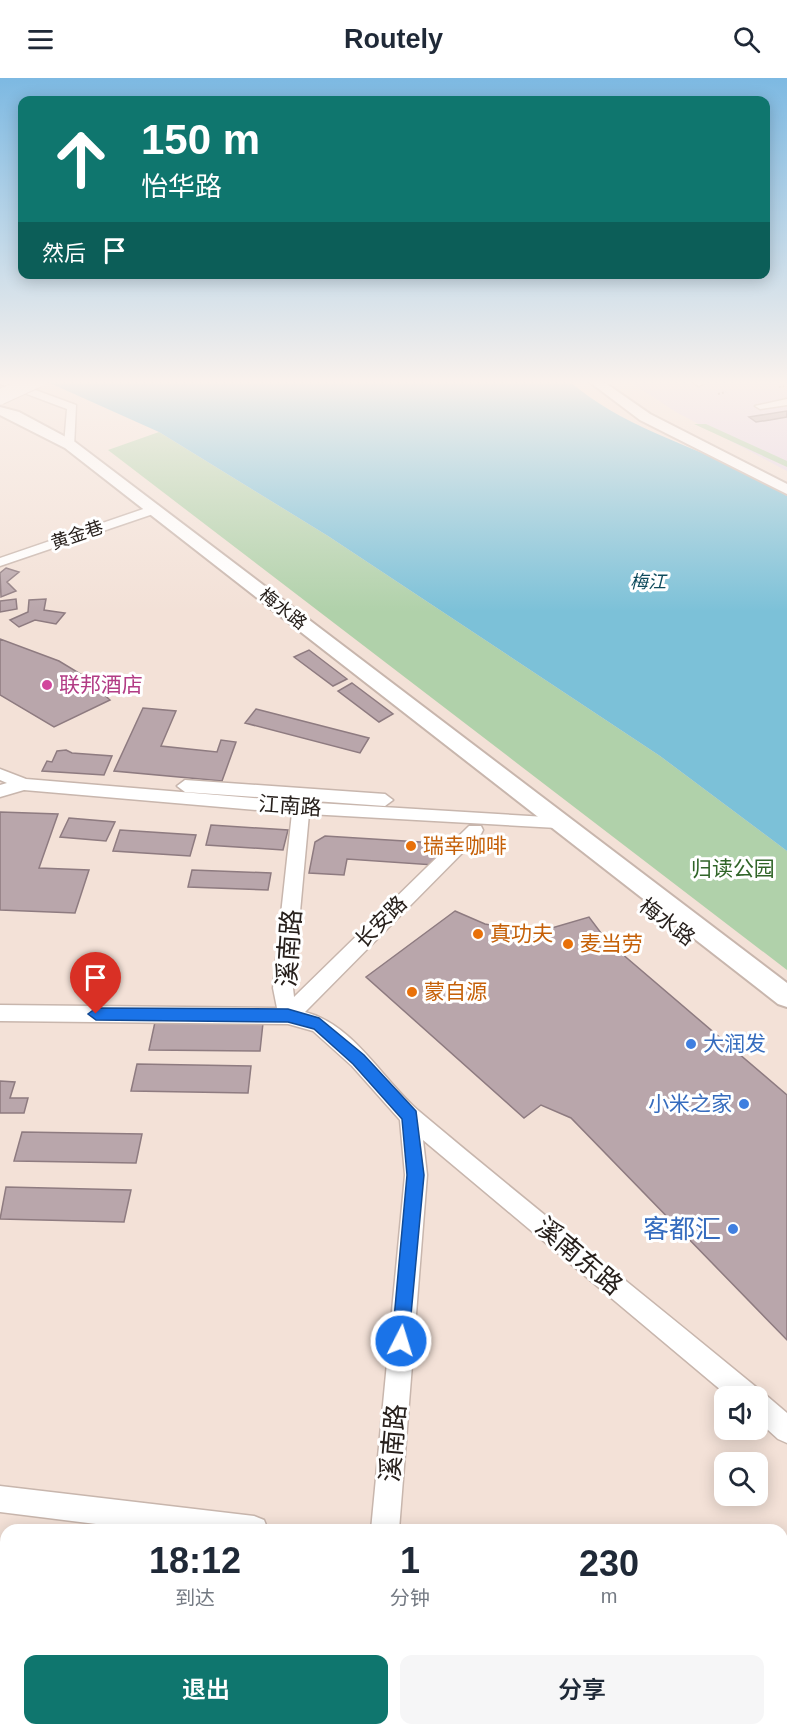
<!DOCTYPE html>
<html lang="zh">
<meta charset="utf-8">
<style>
:root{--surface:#fff;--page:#f6f6f7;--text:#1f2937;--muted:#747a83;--accent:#0f766e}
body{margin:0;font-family:Helvetica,"Noto Sans SC",sans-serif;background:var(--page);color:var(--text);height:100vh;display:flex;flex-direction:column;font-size:22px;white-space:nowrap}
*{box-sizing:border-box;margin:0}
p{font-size:20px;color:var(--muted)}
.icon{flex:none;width:33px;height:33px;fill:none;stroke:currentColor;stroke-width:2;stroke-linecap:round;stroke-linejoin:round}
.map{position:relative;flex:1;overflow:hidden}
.sheet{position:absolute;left:0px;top:1446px;width:788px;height:212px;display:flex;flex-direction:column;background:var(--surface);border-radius:18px 18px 0 0;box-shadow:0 3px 15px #0003}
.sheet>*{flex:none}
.top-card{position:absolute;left:18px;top:18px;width:752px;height:183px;border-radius:12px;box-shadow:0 3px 15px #0003;background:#0f766e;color:#fff;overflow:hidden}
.fabs{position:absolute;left:714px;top:1308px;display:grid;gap:12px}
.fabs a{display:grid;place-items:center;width:54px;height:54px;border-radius:12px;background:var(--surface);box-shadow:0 3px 15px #0003;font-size:30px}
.pin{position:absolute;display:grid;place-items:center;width:51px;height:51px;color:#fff;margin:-62px -26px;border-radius:50% 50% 50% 0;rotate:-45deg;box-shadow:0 0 6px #0007}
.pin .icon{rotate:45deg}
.me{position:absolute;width:66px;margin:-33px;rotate:5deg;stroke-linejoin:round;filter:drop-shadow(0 0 4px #0008)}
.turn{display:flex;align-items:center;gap:21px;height:126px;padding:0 24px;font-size:27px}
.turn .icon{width:78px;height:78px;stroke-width:2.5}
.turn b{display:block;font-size:42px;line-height:51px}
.then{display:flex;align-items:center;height:57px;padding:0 24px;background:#0003;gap:12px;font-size:22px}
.eta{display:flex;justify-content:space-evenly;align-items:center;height:102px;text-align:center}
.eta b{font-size:36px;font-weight:600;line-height:42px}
.button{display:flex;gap:12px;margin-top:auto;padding:12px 24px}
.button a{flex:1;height:69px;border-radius:12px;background:var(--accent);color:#fff;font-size:24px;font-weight:600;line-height:69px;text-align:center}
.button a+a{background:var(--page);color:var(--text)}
header{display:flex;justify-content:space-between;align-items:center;height:78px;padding:0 24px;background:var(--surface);font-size:27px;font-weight:600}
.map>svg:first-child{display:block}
.education{fill:#e6d5e6}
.green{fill:#b0d1aa}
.water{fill:#7cc1d8}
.building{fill:#b9a6ab;stroke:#8e7b80;stroke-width:1.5}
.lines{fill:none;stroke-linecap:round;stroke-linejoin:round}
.minor-casing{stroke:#c8b6ad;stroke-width:3}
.major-casing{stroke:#c8b6ad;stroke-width:4}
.path{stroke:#9d8f88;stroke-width:2;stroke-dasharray:2 2;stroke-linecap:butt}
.minor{fill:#fff;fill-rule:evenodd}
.major{fill:#fff;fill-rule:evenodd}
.major-bridge-casing{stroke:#c8b6ad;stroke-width:17;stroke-linecap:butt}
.major-bridge{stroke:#fff;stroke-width:15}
.route{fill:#1a73e8;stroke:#114b97;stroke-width:1.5}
.hotel-dot{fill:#d1479c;stroke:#fff;stroke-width:2}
.food-dot{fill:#e8710a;stroke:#fff;stroke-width:2}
.shop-dot{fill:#3f7fe0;stroke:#fff;stroke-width:2}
.labels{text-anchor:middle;stroke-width:6;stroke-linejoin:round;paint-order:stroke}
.far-street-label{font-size:18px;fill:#27201c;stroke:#fff}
.far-water-label{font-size:18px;font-style:italic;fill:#0f4b5c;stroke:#fff}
.hotel-label{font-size:21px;fill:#b23c85;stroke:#fff;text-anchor:start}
.street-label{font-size:21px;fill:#27201c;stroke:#fff}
.food-label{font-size:21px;fill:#c56008;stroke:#fff;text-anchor:start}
.park-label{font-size:21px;fill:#316529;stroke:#fff}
.shop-label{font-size:21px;fill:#366cbe;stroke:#fff;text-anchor:start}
.near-street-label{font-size:26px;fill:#27201c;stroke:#fff}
.near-shop-label{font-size:26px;fill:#366cbe;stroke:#fff;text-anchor:end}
</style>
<header><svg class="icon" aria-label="menu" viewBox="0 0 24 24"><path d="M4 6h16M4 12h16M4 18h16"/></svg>Routely<svg class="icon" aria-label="search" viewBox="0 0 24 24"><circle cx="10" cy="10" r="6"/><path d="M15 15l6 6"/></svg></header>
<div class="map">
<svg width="787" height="1657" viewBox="0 0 787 1657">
<rect width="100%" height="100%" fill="#f3e1d7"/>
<path class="education" d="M627 302H787V393L676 334Z"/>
<path class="green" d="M694 346H706L787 383V389Z
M159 354 328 458 660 678 787 773V892L108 372Z"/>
<path class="water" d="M43 302H568C620 348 686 365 747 395 761 402 774 410 787 418V773L660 678 328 458 159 354Z"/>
<path class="building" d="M787 333V339L770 342 756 344 749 339Z
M6 490 19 494 7 504 16 513 1 519 0 495Z
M16 521 17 531 0 534V523Z
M46 521 44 532 65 535 56 546 35 542 19 549 10 542 28 534 29 522Z
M0 561 59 583 84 598 110 622 54 649 0 617Z
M309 572 347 601 333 608 294 579Z
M352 605 393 636 379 644 338 613Z
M143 630 176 633 161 668 217 674 221 662 236 664 222 703 114 693Z
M256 631 369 660 360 675 245 645Z
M66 672 72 675 112 678 104 697 42 693 47 683 52 684 57 673Z
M0 734 58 736 39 790 89 792 75 835 0 832Z
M69 740 115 744 106 763 60 759Z
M211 747 288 752 283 772 206 767Z
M120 752 196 757 190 778 113 773Z
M325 758 436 765 434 787 347 781 344 797 309 795 315 764Z
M192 792 271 795 268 812 188 809Z
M455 833 485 846 522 853 545 852 589 839 607 863 787 1017V1262L571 1040 541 1027 524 1040 366 899Z
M155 944 263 945 260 973 149 972Z
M137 986 251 988 248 1015 131 1013Z
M0 1003 15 1004 10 1020H28L24 1035H0Z
M22 1054 142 1056 136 1085 14 1083Z
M6 1109 131 1112 124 1144 0 1141Z
M98 1444 143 1452H96Z
M0 1547 6 1548V1602L0 1601Z"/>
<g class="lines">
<defs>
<path id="minor" d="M0 302H8L76 327 74 369 64 367 67 331 0 306Z
M690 302H701L704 305 699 308Z
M787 321V327L760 331 755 328Z
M155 427 159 428V434L0 488V480Z
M0 691 26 701 301 724 563 740 565 744 557 750 309 736 293 910 294 919 469 748H481L483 752 481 756 305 934C355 947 382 1002 420 1034 531 1127 644 1217 756 1309L758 1314 767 1318 787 1335V1365L778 1361 758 1343V1318H728L423 1062 427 1097 399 1452H371L405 1097 400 1042 352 988 313 953 288 946 0 943V927L277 930 273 910 292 735 24 712 0 719V707L7 705 0 702Z
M185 702 385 716 393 722 385 728 185 714 177 708Z
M0 1408 254 1438 264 1442 268 1452H144L0 1434Z
M782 1499 787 1500V1578L782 1580Z
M782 1648V1657H752L753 1652H782Z
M230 1652H260L259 1657H229Z"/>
<path id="major" d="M587 302H601L650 336 787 406V416L640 342Z
M0 329 19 334 75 364 787 905V929L778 926 65 370 0 337Z"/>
</defs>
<use href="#minor" class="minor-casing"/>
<use href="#major" class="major-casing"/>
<path class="path" d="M779 309 784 308
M718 316 726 314"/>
<use href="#minor" class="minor"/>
<use href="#major" class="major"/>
<defs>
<path id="major-bridge" d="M0 319 37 302"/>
</defs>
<use href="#major-bridge" class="major-bridge-casing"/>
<use href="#major-bridge" class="major-bridge"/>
</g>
<linearGradient id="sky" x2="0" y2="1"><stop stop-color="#7db9e2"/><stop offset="0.57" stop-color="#faf2ed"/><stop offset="1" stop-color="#faf2ed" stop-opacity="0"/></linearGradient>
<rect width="787" height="534" fill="url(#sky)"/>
<path class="route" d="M96 930 288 931 319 940 364 977 416 1033 424 1097 408 1269 401 1272 395 1269 392 1263 407 1097 402 1041 353 986 314 951 288 944 96 942 88 936Z"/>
<circle class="hotel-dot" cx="47" cy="607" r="6"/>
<g class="food-dot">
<circle cx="411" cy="768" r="6"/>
<circle cx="478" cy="856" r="6"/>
<circle cx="568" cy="866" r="6"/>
<circle cx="412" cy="914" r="6"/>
</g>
<g class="shop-dot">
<circle cx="691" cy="966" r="6"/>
<circle cx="744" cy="1026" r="6"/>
<circle cx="733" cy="1151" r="6"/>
</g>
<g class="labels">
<g class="far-street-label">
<text transform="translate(77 457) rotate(-19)" y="6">黄金巷</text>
<text transform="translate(283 531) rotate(38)" y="6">梅水路</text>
</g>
<g class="far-water-label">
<text x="648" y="510">梅江</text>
</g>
<g class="hotel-label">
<text x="59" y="614">联邦酒店</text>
</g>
<g class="street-label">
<text transform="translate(290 728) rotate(4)" y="7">江南路</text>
<text transform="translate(381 844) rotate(-45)" y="7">长安路</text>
<text transform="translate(667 844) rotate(37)" y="7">梅水路</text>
</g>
<g class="food-label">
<text x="423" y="775">瑞幸咖啡</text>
<text x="490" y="863">真功夫</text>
<text x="580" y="873">麦当劳</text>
<text x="424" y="921">蒙自源</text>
</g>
<g class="park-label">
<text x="733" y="798">归读公园</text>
</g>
<g class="shop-label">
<text x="703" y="973">大润发</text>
<text x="732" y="1033" text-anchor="end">小米之家</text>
</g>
<g class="near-street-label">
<text transform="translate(289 870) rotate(-86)" y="9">溪南路</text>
<text transform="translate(579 1178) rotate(40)" y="9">溪南东路</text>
<text transform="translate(393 1365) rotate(-85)" y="9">溪南路</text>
</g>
<g class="near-shop-label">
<text x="721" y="1160">客都汇</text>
</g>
</g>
</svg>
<div class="fabs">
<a><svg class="icon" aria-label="sound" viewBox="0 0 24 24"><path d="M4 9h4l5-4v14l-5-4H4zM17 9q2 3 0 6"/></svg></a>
<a><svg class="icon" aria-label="search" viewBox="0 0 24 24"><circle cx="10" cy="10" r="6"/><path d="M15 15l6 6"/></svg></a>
</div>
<div class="pin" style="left:96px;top:936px;background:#d93025"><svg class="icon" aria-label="arrive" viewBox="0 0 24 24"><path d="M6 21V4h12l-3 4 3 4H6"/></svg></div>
<svg class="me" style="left:401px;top:1263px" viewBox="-20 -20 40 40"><circle r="17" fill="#1a73e8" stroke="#fff" stroke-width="3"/><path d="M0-11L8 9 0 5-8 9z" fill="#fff"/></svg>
<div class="top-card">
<div class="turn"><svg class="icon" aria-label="ahead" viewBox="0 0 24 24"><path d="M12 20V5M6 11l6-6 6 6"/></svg><div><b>150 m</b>怡华路</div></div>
<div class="then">然后<svg class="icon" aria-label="arrive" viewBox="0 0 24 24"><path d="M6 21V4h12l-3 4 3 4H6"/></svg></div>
</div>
<section class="sheet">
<div class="eta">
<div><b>18:12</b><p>到达</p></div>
<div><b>1</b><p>分钟</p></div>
<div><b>230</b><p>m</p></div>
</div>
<div class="button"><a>退出</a><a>分享</a></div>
</section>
</div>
